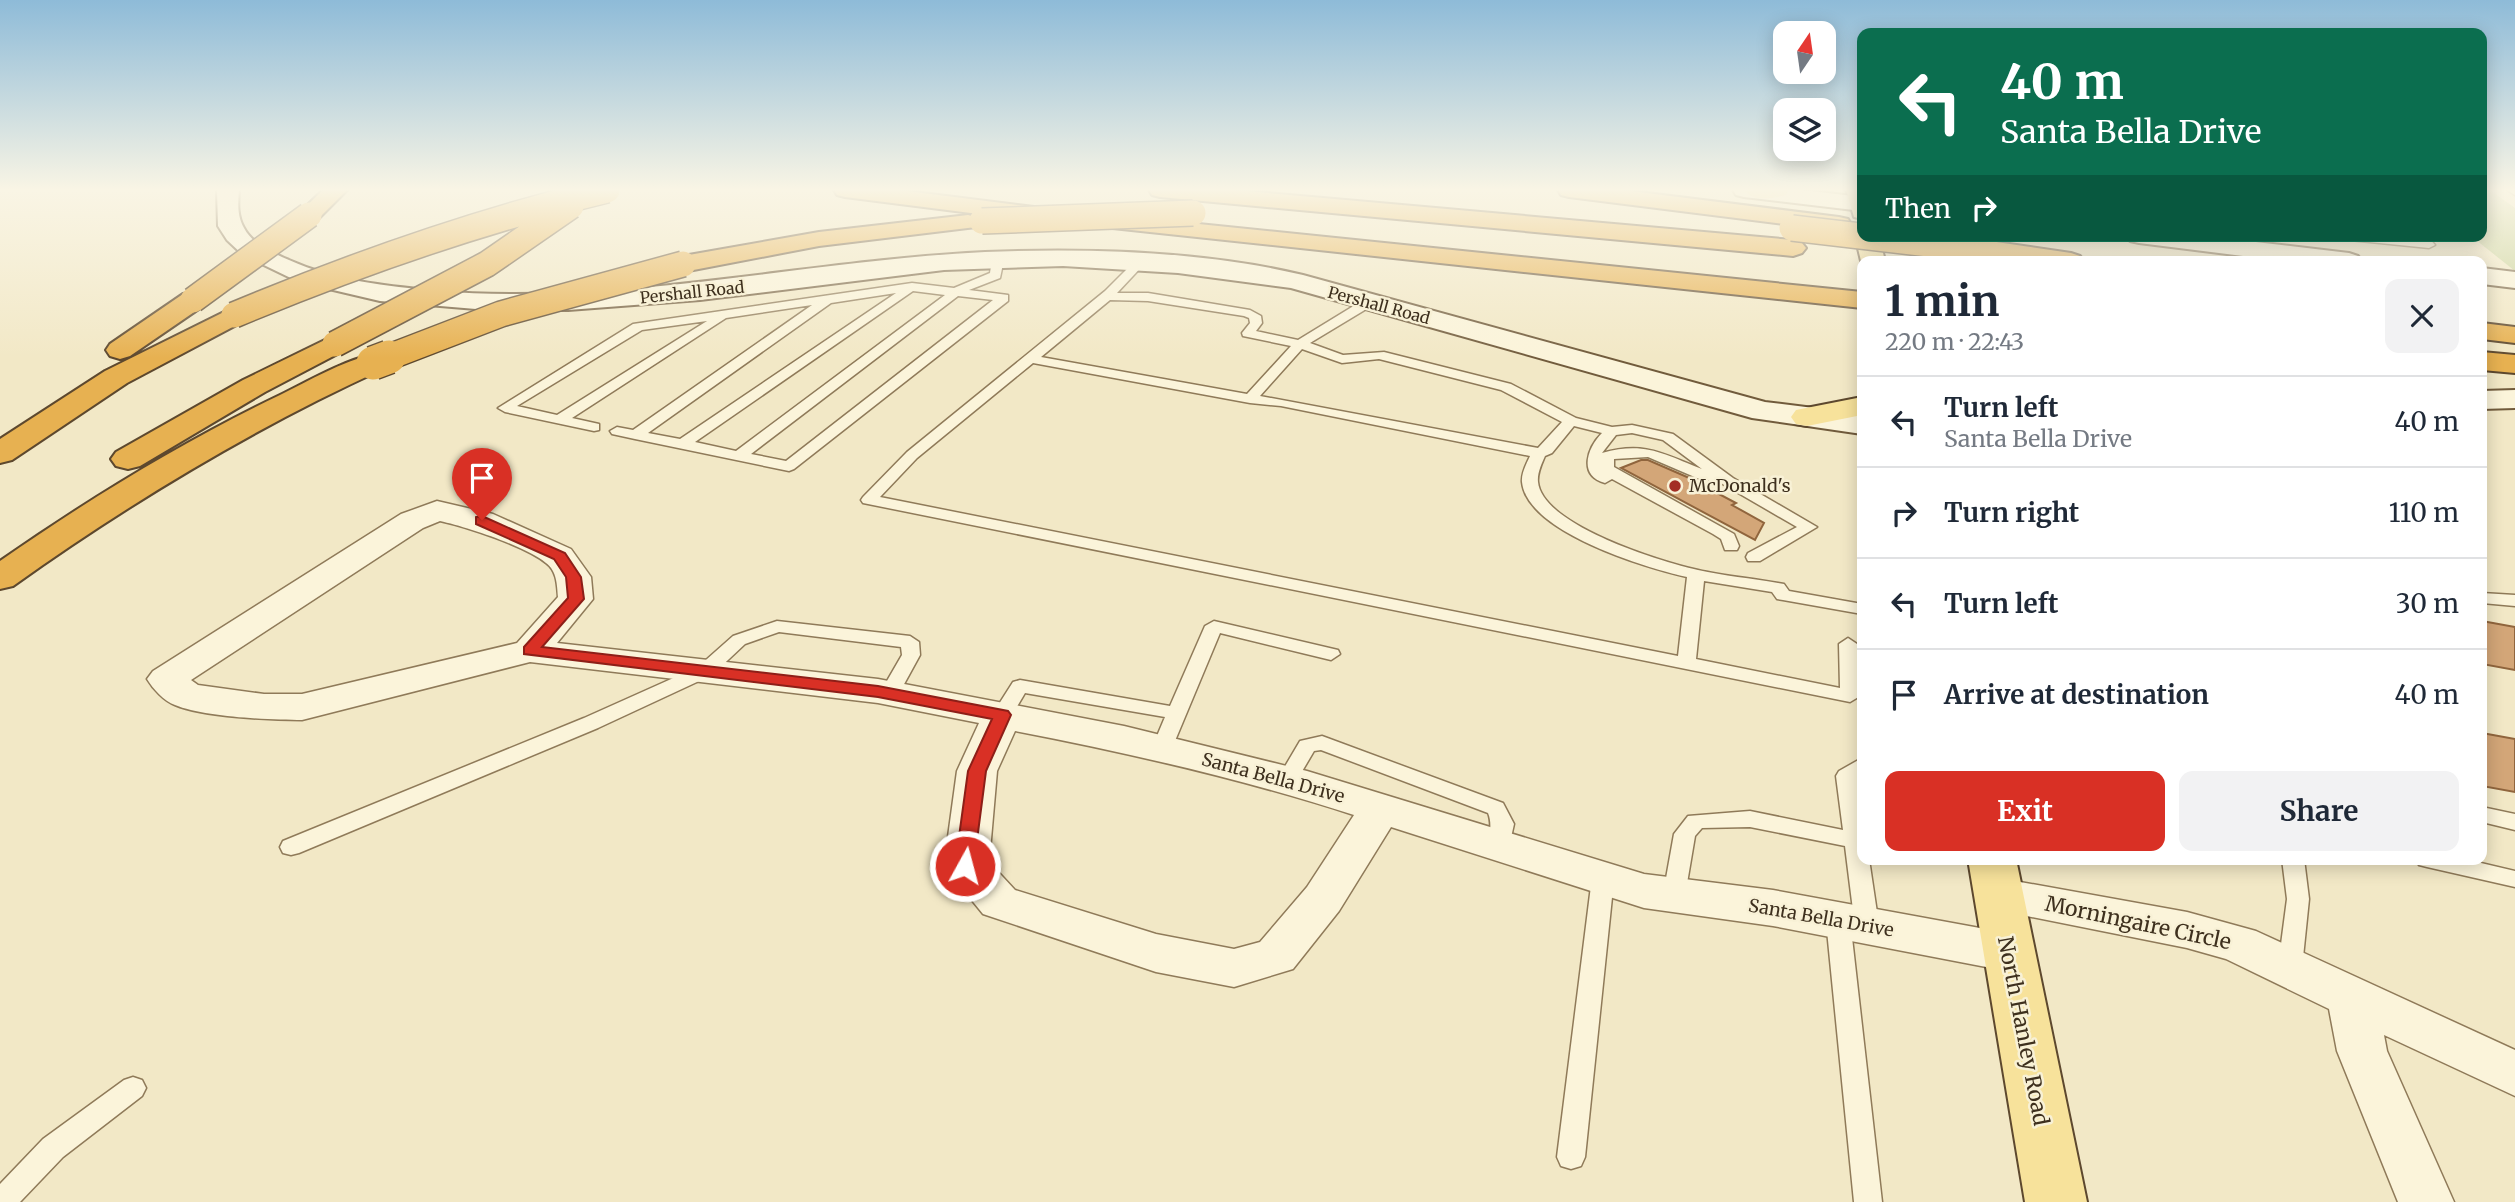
<!DOCTYPE html>
<meta charset="utf-8">
<style>
:root{--surface:#fff;--page:#f2f2f3;--text:#1f2937;--muted:#747a83;--line:#e0e1e3;--accent:#d93025}
body{margin:0;font-family:Merriweather,serif;background:var(--page);color:var(--text);height:100vh;display:flex;flex-direction:column;font-size:26px;white-space:nowrap}
*{box-sizing:border-box;margin:0}
p{font-size:23px;color:var(--muted)}
.icon{flex:none;width:38px;height:38px;fill:none;stroke:currentColor;stroke-width:2;stroke-linecap:round;stroke-linejoin:round}
.map{position:relative;flex:1;overflow:hidden}
.drawer{position:absolute;left:1857px;top:256px;width:630px;height:609px;display:flex;flex-direction:column;background:var(--surface);border-radius:14px;box-shadow:0 4px 18px #0003}
.drawer>*{flex:none}
.top-card{position:absolute;left:1857px;top:28px;width:630px;height:214px;border-radius:14px;box-shadow:0 4px 18px #0003;background:#0b6e4f;color:#fff;overflow:hidden}
.needle{width:46px;rotate:13deg}
.controls{position:absolute;left:1773px;top:21px;display:grid;gap:14px}
.controls a{display:grid;place-items:center;width:63px;height:63px;border-radius:14px;background:var(--surface);box-shadow:0 4px 18px #0003;font-size:35px}
.pin{position:absolute;display:grid;place-items:center;width:60px;height:60px;color:#fff;margin:-72px -30px;border-radius:50% 50% 50% 0;rotate:-45deg;box-shadow:0 0 7px #0007}
.pin .icon{rotate:45deg}
.me{position:absolute;width:77px;margin:-38px;rotate:7deg;stroke-linejoin:round;filter:drop-shadow(0 0 5px #0008)}
.turn{display:flex;align-items:center;gap:24px;height:147px;padding:0 28px;font-size:32px}
.turn .icon{width:91px;height:91px;stroke-width:2.5}
.turn b{display:block;font-size:49px;line-height:60px}
.then{display:flex;align-items:center;height:66px;padding:0 28px;background:#0003;gap:14px;font-size:26px}
.round{display:grid;place-items:center;flex:none;width:74px;height:74px;border-radius:14px;background:var(--page)}
.headline{display:flex;align-items:center;justify-content:space-between;height:119px;padding:0 28px}
h1{font-size:42px;font-weight:700;line-height:52px}
.primary-button{display:flex;gap:14px;margin-top:auto;padding:14px 28px}
.primary-button a{flex:1;height:80px;border-radius:14px;background:var(--accent);color:#fff;font-size:28px;font-weight:700;line-height:80px;text-align:center}
.primary-button a+a{background:var(--page);color:var(--text)}
ul{padding:0;list-style:none}
li{display:flex;align-items:center;gap:21px;height:91px;padding:0 28px;border-top:2px solid var(--line)}
li div{flex:1}
li b{display:block;font-size:26px}
li em{font-style:normal}
.map>svg:first-child{display:block}
.green{fill:#c6d198}
.building{fill:#d3a678;stroke:#90653d;stroke-width:2}
.lines{fill:none;stroke-linecap:round;stroke-linejoin:round}
.lane-casing{stroke:#8f7a59;stroke-width:3}
.street-casing{stroke:#8f7a59;stroke-width:3}
.secondary-casing{stroke:#715b3c;stroke-width:4}
.primary-casing{stroke:#5d482e;stroke-width:4}
.highway-casing{stroke:#5d482e;stroke-width:4}
.lane{fill:#fbf4da;fill-rule:evenodd}
.street{fill:#fbf4da;fill-rule:evenodd}
.secondary{fill:#fbf4da;fill-rule:evenodd}
.primary{fill:#f7e29b;fill-rule:evenodd}
.highway{fill:#e7b151;fill-rule:evenodd}
.highway-bridge-far1-casing{stroke:#5d482e;stroke-width:28;stroke-linecap:butt}
.highway-bridge-casing{stroke:#5d482e;stroke-width:36;stroke-linecap:butt}
.highway-bridge-far1{stroke:#e7b151;stroke-width:25}
.highway-bridge{stroke:#e7b151;stroke-width:33}
.route{fill:#d93025;stroke:#8d1f18;stroke-width:2}
.poi-dot{fill:#a32e24;stroke:#f8f1d6;stroke-width:2.5}
.labels{text-anchor:middle;stroke-width:5;stroke-linejoin:round;paint-order:stroke}
.far-street-label{font-size:16px;fill:#3e301e;stroke:#f8f1d6}
.poi-label{font-size:18px;fill:#3e301e;stroke:#f8f1d6;text-anchor:start}
.street-label{font-size:18px;fill:#3e301e;stroke:#f8f1d6}
.near-street-label{font-size:21px;fill:#3e301e;stroke:#f8f1d6}
</style>
<div class="map">
<svg width="2515" height="1202" viewBox="0 0 2515 1202">
<rect width="100%" height="100%" fill="#f2e8c6"/>
<path class="green" d="M2482 190H2490L2515 208V271L2471 236H2482Z"/>
<path class="building" d="M1641 460H1648L1687 477 1736 503 1732 505 1764 523 1755 540 1621 468Z
M2482 621 2515 627V670L2482 664Z
M2482 733 2515 739V792L2482 786Z"/>
<g class="lines">
<defs>
<path id="lane" d="M2507 190H2515V195Z
M2335 236 2419 241 2416 236H2427L2435 245 2429 248 2340 239Z
M998 256 1004 259 1000 278 969 290 1008 295V301L794 469 789 471 635 439 612 434 610 431 617 427 633 430 812 305 726 318 572 418 599 424V430L594 431 505 412 498 408 633 324 912 283 954 288 990 273 992 259ZM913 291 945 295 736 451 695 442ZM896 293 680 439 648 433 831 303ZM958 296 993 300 786 461 751 454ZM707 321 557 415 517 406 642 330Z
M1137 259 1147 261 1117 293H1148L1250 310 1261 316 1262 323 1256 331 1298 340 1365 299H1373V305L1310 343 1343 355 1384 352 1511 384 1576 418 1612 427 1632 425 1673 434 1733 478 1817 527 1760 561H1748L1746 557 1748 553 1797 527 1721 483 1697 478 1648 457 1614 459V467L1734 534 1739 546 1737 550H1725L1721 539 1713 534 1612 479 1605 483C1577 475 1588 447 1602 433L1574 426 1552 453 1545 456C1542 463 1537 473 1538 482 1542 525 1661 562 1698 570 1724 576 1751 578 1778 583L1784 584 1789 591 1862 604V614L1783 600 1777 599 1772 592 1704 581 1696 659 1840 688 1839 644 1848 638 1857 644 1860 696 1850 702 863 503 861 500 863 497 907 452 1105 291ZM1110 300 1148 301 1244 316 1249 318 1250 323 1242 333 1243 336 1291 346 1247 394 1041 357ZM1302 349 1342 363 1379 359 1501 390 1562 422 1538 448 1260 396ZM1033 363 1250 403 1281 406 1530 456C1527 463 1521 473 1522 482 1527 532 1646 568 1687 577L1678 656 880 497 917 458ZM1632 433 1663 440 1702 469C1663 454 1645 441 1602 453L1616 435Z
M2482 593 2515 595V606L2482 603Z
M777 621 910 636 919 642 920 655 897 697 890 699 880 693 902 655 901 647 779 632 745 644 712 675 598 728 299 853 291 855 283 853 280 847 283 841 584 718 698 667 733 636Z
M1214 621 1338 650 1340 654 1331 660 1220 633 1172 748 1169 753H1155L1152 748 1165 717 1025 693 1009 720H995L992 715 1013 682 1020 680 1170 706 1205 626Z
M1322 736 1503 803 1514 824 1508 851 1500 853 1492 851C1486 840 1494 827 1488 813L1321 750 1314 751 1294 785H1280L1277 780 1300 741Z
M1862 758V775L1857 779 1862 815V859H1869L1879 926 1875 932 1867 935 1859 932 1855 926 1845 846 1750 827 1702 828 1695 836 1685 895 1682 901 1674 904 1666 901 1663 895 1674 834 1688 816 1750 811 1843 830 1836 776 1839 771Z
M2482 807 2515 814V830L2482 822Z
M2282 859H2304L2309 899 2302 967 2298 974 2290 977 2282 974 2278 967 2287 899Z
M2416 859H2464L2515 871V887L2427 867 2419 865Z
M1603 870 1611 872 1614 878 1585 1157 1581 1166 1571 1169 1561 1166 1557 1157 1592 878 1595 872Z
M1838 911 1846 914 1850 920 1882 1202H1854L1826 920 1830 914Z
M133 1077 142 1080 146 1088 142 1096 63 1157 20 1202H0V1184L43 1139 124 1080Z"/>
<path id="street" d="M437 501 493 514 571 549 591 577 593 599 557 643 878 679 1124 726 1307 771 1644 874 1773 890 2007 933 2024 939 2031 952 2024 965 2007 971 1773 926 1644 908 1391 827 1339 911 1293 969 1234 987 1156 972 983 914 944 866 957 771 979 723 878 703 530 662 302 720C271 720 203 717 175 705 164 701 153 689 147 679L153 671 401 514ZM440 521C467 527 525 546 546 563 557 571 557 585 558 597L517 643 302 694H264L198 685 191 680 423 528ZM1015 731C1129 753 1243 779 1354 815L1307 887 1260 942 1234 949 1156 934 1015 890 989 862 997 771Z
M1998 878 2187 912 2256 931 2515 1050V1096L2384 1035 2387 1051 2454 1202H2398L2337 1051 2329 1009 2226 959 2187 948 1982 907 1975 895 1982 883Z"/>
<path id="secondary" d="M217 190H239C238 203 237 216 244 228 252 244 273 253 289 260 336 281 386 286 437 291 622 306 801 261 985 252 1087 248 1204 251 1303 275L1765 402 1862 414V434L1752 418 1291 288 1178 273 1063 266 944 270 700 300 568 310 476 309 380 301 299 282 243 255 227 240 218 226Z
M1733 190H1802L1862 197V211L1744 197 1736 195Z
M2127 236H2204L2349 253 2358 256 2362 261H2283L2139 243 2130 241Z
M2482 268 2515 272V288L2482 284Z
M2515 390V408L2482 409V391Z"/>
<path id="primary" d="M1789 190 1786 195C1774 198 1753 202 1745 191Z
M1846 190H1862V219L1854 217Z
M1862 230V236H1879L1885 261H1862V265L1855 236Z
M1862 397V415L1807 426 1796 424 1791 417 1796 410Z
M1968 859H2016L2087 1202H2025Z"/>
<path id="highway" d="M323 190H347L317 220H301L297 215Z
M834 190H899L1034 207 1042 209 1046 214 1042 219 1034 221 845 197 837 195Z
M1149 190H1235L1793 240 1802 243 1806 248 1802 253 1793 256 1160 197 1152 195Z
M1558 190H1623L1839 217 1848 219 1851 224 1848 229 1839 231 1569 197 1561 195Z
M968 215 976 217 980 222 976 227 819 246 683 272 674 269 670 264 674 259 683 256 819 232Z
M1111 215 1862 292V308L1103 227 1099 222 1103 217Z
M1955 236 2071 253 2080 256 2084 261H2018L1950 250 1941 248 1938 243 1941 238Z
M193 292 203 294 206 300 203 306 130 356 120 359 110 356 106 350 110 344 183 294Z
M234 307 244 309 248 315 244 321 127 383 12 460 0 463V439L105 371Z
M2482 323 2515 327V343L2482 339Z
M335 335 345 338 349 344 345 350 265 392 140 466 128 469 116 466 111 459 116 452 243 380Z
M2482 352 2515 355V373L2482 370Z
M373 354 383 357 388 363 383 369C252 429 131 502 13 586L0 589V561C89 499 182 442 280 395 310 380 341 362 373 354Z"/>
</defs>
<use href="#lane" class="lane-casing"/>
<use href="#street" class="street-casing"/>
<use href="#secondary" class="secondary-casing"/>
<use href="#primary" class="primary-casing"/>
<use href="#highway" class="highway-casing"/>
<use href="#lane" class="lane"/>
<use href="#street" class="street"/>
<use href="#secondary" class="secondary"/>
<use href="#primary" class="primary"/>
<use href="#highway" class="highway"/>
<defs>
<path id="highway-bridge-far1" d="M982 221 1193 213
M1792 228 1988 251
M193 300 309 215
M234 315C356 264 479 221 607 190
M335 344 487 264 571 206
M384 359 501 314 683 264"/>
<path id="highway-bridge" d="M373 363 389 357"/>
</defs>
<use href="#highway-bridge-far1" class="highway-bridge-far1-casing"/>
<use href="#highway-bridge" class="highway-bridge-casing"/>
<use href="#highway-bridge-far1" class="highway-bridge-far1"/>
<use href="#highway-bridge" class="highway-bridge"/>
</g>
<linearGradient id="sky" x2="0" y2="1"><stop stop-color="#8ebbd8"/><stop offset="0.53" stop-color="#f9f5e5"/><stop offset="1" stop-color="#f9f5e5" stop-opacity="0"/></linearGradient>
<rect width="2515" height="358" fill="url(#sky)"/>
<path class="route" d="M482 516 565 553 581 577 584 599 542 647 878 686 1008 711 1011 715 986 771 973 871H958L955 866 968 771 992 719 878 697 524 654V647L568 598 566 577 554 559 476 524V517Z"/>
<circle class="poi-dot" cx="1675" cy="486" r="7"/>
<g class="labels">
<g class="far-street-label">
<text transform="translate(692 292) rotate(-6)" y="6">Pershall Road</text>
<text transform="translate(1379 305) rotate(15)" y="6">Pershall Road</text>
</g>
<g class="poi-label">
<text x="1689" y="492">McDonald's</text>
</g>
<g class="street-label">
<text transform="translate(1273 778) rotate(15)" y="6">Santa Bella Drive</text>
<text transform="translate(1821 918) rotate(10)" y="6">Santa Bella Drive</text>
</g>
<g class="near-street-label">
<text transform="translate(2138 923) rotate(12)" y="7">Morningaire Circle</text>
<text transform="translate(2023 1031) rotate(79)" y="7">North Hanley Road</text>
</g>
</g>
</svg>
<div class="controls">
<a><svg class="needle" viewBox="-14 -14 28 28"><path d="M0-13l5 13h-10z" fill="#e53935"/><path d="M0 13l5-13h-10z" fill="#747a83"/></svg></a>
<a><svg class="icon" aria-label="layers" viewBox="0 0 24 24"><path d="M12 4l9 5-9 5-9-5zM3 14l9 5 9-5"/></svg></a>
</div>
<div class="pin" style="left:482px;top:520px;background:#d93025"><svg class="icon" aria-label="arrive" viewBox="0 0 24 24"><path d="M6 21V4h12l-3 4 3 4H6"/></svg></div>
<svg class="me" style="left:965px;top:866px" viewBox="-20 -20 40 40"><circle r="17" fill="#d93025" stroke="#fff" stroke-width="3"/><path d="M0-11L8 9 0 5-8 9z" fill="#fff"/></svg>
<div class="top-card">
<div class="turn"><svg class="icon" aria-label="left" viewBox="0 0 24 24"><path d="M17 20v-9H6M10 6l-5 5 5 5"/></svg><div><b>40 m</b>Santa Bella Drive</div></div>
<div class="then">Then<svg class="icon" aria-label="right" viewBox="0 0 24 24"><path d="M7 20v-9h11M14 6l5 5-5 5"/></svg></div>
</div>
<section class="drawer">
<div class="headline"><div><h1>1 min</h1><p>220 m · 22:43</p></div><a class="round"><svg class="icon" aria-label="close" viewBox="0 0 24 24"><path d="M6 6l12 12M18 6L6 18"/></svg></a></div>
<ul>
<li><svg class="icon" aria-label="left" viewBox="0 0 24 24"><path d="M17 20v-9H6M10 6l-5 5 5 5"/></svg><div><b>Turn left</b><p>Santa Bella Drive</p></div><em>40 m</em></li>
<li><svg class="icon" aria-label="right" viewBox="0 0 24 24"><path d="M7 20v-9h11M14 6l5 5-5 5"/></svg><div><b>Turn right</b></div><em>110 m</em></li>
<li><svg class="icon" aria-label="left" viewBox="0 0 24 24"><path d="M17 20v-9H6M10 6l-5 5 5 5"/></svg><div><b>Turn left</b></div><em>30 m</em></li>
<li><svg class="icon" aria-label="arrive" viewBox="0 0 24 24"><path d="M6 21V4h12l-3 4 3 4H6"/></svg><div><b>Arrive at destination</b></div><em>40 m</em></li>
</ul>
<div class="primary-button"><a>Exit</a><a>Share</a></div>
</section>
</div>
